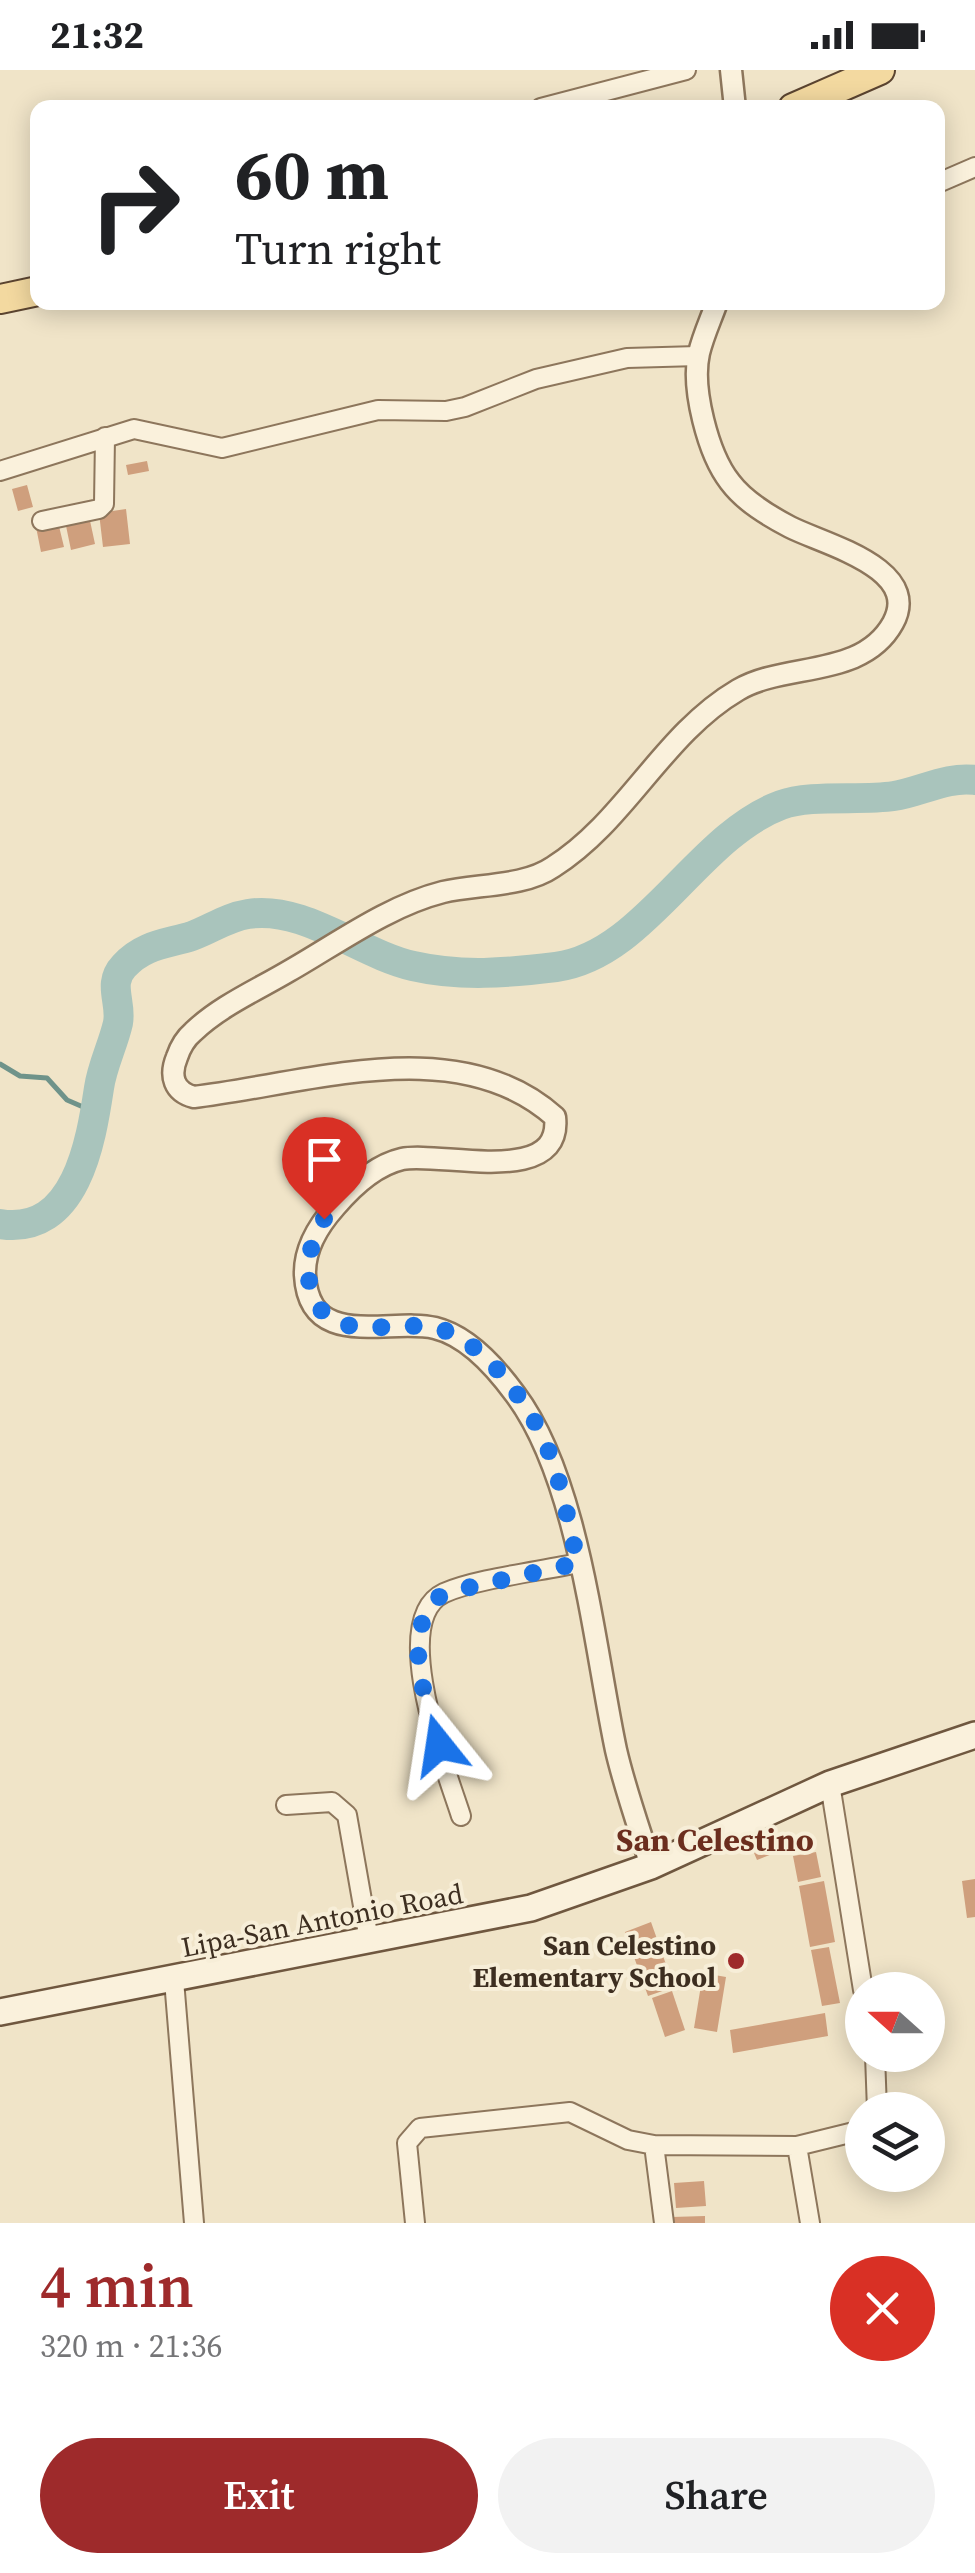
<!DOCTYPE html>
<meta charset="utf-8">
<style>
:root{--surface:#fff;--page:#f2f2f2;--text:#202124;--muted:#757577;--accent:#9e2a2b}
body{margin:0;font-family:"Source Serif 4",serif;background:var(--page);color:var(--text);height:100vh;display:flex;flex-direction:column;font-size:38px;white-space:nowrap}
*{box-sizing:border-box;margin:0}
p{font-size:32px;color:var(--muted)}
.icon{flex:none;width:55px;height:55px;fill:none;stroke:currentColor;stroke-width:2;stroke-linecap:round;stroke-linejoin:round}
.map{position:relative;height:2153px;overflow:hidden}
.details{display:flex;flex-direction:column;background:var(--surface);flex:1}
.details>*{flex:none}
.top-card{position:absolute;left:30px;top:30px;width:915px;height:210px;border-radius:20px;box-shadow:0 5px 25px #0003;background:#fff;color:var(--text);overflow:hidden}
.needle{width:65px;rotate:291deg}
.controls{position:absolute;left:845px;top:1902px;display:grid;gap:20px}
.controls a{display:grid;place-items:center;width:100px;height:100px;border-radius:50%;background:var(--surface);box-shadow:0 5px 25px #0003;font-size:50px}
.pin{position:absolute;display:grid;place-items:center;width:85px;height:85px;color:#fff;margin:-102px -42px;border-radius:50% 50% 50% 0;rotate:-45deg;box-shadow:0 0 10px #0007}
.pin .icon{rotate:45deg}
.me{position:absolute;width:110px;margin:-55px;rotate:345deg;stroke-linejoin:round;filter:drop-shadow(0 0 8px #0008)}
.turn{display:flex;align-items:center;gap:35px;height:210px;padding:0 40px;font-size:45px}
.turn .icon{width:130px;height:130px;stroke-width:2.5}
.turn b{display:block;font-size:70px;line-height:85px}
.round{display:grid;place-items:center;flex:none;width:105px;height:105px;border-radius:52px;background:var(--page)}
.summary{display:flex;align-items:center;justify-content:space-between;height:170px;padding:0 40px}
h1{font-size:60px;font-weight:600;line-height:75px;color:var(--accent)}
.primary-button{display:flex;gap:20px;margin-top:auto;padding:20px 40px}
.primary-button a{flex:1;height:115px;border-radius:60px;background:var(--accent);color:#fff;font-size:40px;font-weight:600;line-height:115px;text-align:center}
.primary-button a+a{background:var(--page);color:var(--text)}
.status{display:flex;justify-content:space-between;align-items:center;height:70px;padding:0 50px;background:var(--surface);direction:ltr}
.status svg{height:28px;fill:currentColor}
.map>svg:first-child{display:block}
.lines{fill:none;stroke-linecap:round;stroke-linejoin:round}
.stream{stroke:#6f938a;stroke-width:5}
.river{stroke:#a9c4bc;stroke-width:30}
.building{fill:#cf9f7d}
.minor-casing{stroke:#8d765c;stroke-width:22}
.tertiary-casing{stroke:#8d765c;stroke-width:25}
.secondary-casing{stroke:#6f573f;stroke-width:30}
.primary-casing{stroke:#5b4430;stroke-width:32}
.minor{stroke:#faf1dc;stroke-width:18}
.tertiary{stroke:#faf1dc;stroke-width:20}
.secondary{stroke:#faf1dc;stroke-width:25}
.primary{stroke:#f3d9a0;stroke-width:28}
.route{stroke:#1a73e8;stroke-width:18;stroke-dasharray:0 32.4}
.poi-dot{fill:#9e2a2b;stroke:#f7eed8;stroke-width:4}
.labels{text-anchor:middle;stroke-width:8;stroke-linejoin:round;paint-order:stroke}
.street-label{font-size:28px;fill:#3d2e20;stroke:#f7eed8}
.poi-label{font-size:28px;font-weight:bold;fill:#3d2e20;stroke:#f7eed8;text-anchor:end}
.quarter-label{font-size:32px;font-weight:bold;fill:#6b2e1e;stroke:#f7eed8}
</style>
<div class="status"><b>21:32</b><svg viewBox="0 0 49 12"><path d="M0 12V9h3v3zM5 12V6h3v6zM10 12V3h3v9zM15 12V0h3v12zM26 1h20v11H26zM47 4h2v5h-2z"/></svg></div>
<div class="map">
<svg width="975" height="2153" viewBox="0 0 975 2153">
<rect width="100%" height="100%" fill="#f0e4c8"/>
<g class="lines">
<path class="stream" d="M0 994 20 1006 47 1008 67 1030 97 1043"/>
<path class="river" d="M0 1154C76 1166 91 1071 99 1018 102 996 113 975 118 953 122 932 107 914 124 896 144 874 167 874 192 866 211 859 228 847 248 844 304 835 360 884 413 896 461 907 507 903 556 897 645 885 697 766 781 735 810 724 861 731 894 726 920 722 948 706 975 710"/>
</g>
<path class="building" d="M147 391 149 401 128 405 126 395Z
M27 415 33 437 18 441 12 419Z
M126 439 130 474 103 477 99 443Z
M89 446 95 474 71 480 65 451Z
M58 452 64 477 41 482 36 457Z
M771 1754 782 1780 757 1790 746 1764Z
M816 1782 821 1807 798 1812 793 1786Z
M975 1809V1847L967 1848 962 1811Z
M824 1811 835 1872 810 1877 799 1816Z
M651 1852 674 1917 648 1926 625 1862Z
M829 1877 840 1933 822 1936 811 1880Z
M703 1903 726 1907 717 1962 694 1958Z
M672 1921 685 1960 665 1967 652 1928Z
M825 1943 828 1966 733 1983 730 1960Z
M704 2111 706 2136 676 2138 674 2113Z
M705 2146V2153H672V2147Z"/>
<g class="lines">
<defs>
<path id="minor" d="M541 38 686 0
M938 113 975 97
M0 401 134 359 222 378 378 340 446 341 465 337 536 309 627 288 698 286
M42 451 99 439 104 434 105 367
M830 1714 863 1920
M286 1735 332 1732 347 1745 369 1870
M461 1746C447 1702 387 1550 444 1523 475 1509 542 1501 578 1493
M174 1910 194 2153
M875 1985 877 2040
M654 2075 664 2153
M797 2076 810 2153
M415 2153 407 2073 420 2058 570 2042 628 2070 654 2075 797 2076 862 2060"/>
<path id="tertiary" d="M731 0 735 38
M651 1796C639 1758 625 1719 616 1680 594 1576 579 1409 515 1324 496 1298 468 1266 435 1258 391 1247 309 1282 305 1205 304 1179 319 1155 335 1137 352 1117 376 1095 402 1089 440 1081 563 1118 555 1047 458 960 307 1014 194 1027 174 1022 169 1006 177 987 180 978 186 968 193 962 220 936 257 920 289 901 338 873 388 836 443 822 477 814 524 817 553 797 626 751 663 664 738 620 785 592 862 609 893 553 923 498 823 474 790 457 769 446 745 432 730 412 708 384 691 318 699 283 703 266 711 249 717 232"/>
<path id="secondary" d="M0 1942 531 1838 651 1796 830 1714 975 1665"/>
<path id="primary" d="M793 38 880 0
M0 229 38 221"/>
</defs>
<use href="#minor" class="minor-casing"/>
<use href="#tertiary" class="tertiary-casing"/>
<use href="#secondary" class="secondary-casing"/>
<use href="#primary" class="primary-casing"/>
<use href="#minor" class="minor"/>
<use href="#tertiary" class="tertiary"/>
<use href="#secondary" class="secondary"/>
<use href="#primary" class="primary"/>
</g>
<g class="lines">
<path class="route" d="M324 1149C304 1186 301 1212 326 1247 360 1266 395 1252 431 1257 478 1264 524 1327 543 1368 561 1406 568 1452 578 1493L444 1523C397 1558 426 1628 439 1675"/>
</g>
<circle class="poi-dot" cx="736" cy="1891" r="10"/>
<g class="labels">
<g class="street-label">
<text transform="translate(322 1850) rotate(-11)" y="10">Lipa-San Antonio Road</text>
</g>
<g class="poi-label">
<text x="716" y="1885">San Celestino<tspan x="716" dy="32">Elementary School</tspan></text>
</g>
<g class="quarter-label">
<text x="715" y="1781">San Celestino</text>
</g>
</g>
</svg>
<div class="controls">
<a><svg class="needle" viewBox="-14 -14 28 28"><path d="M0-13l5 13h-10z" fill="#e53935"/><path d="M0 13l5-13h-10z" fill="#757577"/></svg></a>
<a><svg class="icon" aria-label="layers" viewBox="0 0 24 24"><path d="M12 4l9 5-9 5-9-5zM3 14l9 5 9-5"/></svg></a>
</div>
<div class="pin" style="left:324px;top:1149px;background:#d93025"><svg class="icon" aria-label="arrive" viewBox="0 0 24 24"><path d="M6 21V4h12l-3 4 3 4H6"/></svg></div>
<svg class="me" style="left:439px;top:1675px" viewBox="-20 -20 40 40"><path d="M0-17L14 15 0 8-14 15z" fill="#1a73e8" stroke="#fff" stroke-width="4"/></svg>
<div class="top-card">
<div class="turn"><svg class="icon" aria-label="right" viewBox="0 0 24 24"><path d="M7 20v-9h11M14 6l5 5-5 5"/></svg><div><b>60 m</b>Turn right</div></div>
</div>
</div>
<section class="details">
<div class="summary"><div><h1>4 min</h1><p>320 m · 21:36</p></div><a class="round" style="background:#d93025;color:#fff"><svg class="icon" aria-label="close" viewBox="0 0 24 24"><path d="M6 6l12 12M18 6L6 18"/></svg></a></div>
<div class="primary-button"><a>Exit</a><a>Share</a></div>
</section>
